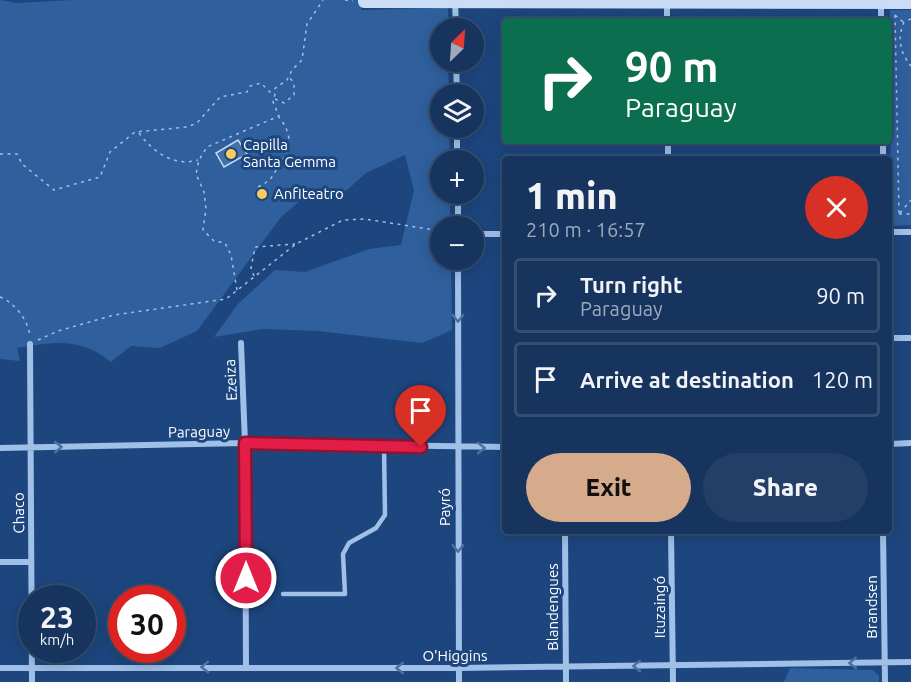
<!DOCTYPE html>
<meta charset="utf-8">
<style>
:root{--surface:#16345e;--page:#233f67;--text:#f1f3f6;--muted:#9eaabc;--line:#354f73;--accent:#d6ab8b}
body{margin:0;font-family:Ubuntu,sans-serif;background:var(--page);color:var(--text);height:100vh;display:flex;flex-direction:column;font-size:22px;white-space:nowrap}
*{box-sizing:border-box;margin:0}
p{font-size:20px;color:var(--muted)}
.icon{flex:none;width:33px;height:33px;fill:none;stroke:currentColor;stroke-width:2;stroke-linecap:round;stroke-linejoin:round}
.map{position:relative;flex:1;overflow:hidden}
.drawer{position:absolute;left:502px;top:156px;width:390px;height:378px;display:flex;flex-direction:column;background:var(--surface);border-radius:6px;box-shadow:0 3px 15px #0003,0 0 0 2px var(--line)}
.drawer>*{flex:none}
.banner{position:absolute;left:502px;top:18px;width:390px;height:126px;border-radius:6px;box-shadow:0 3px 15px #0003,0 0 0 2px var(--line);background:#0b6e4f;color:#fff;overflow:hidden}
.needle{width:39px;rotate:25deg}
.fabs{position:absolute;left:430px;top:18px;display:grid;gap:12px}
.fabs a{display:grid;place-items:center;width:54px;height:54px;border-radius:50%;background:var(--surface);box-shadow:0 3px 15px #0003,0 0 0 2px var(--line);font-size:30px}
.speed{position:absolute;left:18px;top:585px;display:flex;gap:12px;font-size:30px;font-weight:700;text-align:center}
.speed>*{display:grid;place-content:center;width:78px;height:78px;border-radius:50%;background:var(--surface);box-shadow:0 3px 15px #0003,0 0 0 2px var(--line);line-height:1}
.speed small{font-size:15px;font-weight:400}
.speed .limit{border:9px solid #d22;background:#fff;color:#111}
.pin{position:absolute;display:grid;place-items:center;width:51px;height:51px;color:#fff;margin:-62px -26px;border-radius:50% 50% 50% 0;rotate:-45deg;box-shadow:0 0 6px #0007}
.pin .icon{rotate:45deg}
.me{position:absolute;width:66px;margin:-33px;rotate:0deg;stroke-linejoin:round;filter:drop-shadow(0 0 4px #0008)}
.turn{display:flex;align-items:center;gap:21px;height:126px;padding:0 24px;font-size:27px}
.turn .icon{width:78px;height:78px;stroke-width:2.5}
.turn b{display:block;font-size:42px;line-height:51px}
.round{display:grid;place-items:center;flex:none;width:63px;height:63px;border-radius:32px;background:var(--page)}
.head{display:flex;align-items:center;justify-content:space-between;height:102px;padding:0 24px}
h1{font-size:36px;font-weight:800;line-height:45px}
.primary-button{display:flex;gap:12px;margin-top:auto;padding:12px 24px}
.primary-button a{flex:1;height:69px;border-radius:36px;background:var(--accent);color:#111;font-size:24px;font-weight:800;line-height:69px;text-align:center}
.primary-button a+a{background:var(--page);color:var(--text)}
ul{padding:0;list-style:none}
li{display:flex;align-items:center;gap:18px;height:75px;margin:0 12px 9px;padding:0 12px;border:3px solid var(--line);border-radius:6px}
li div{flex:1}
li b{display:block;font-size:22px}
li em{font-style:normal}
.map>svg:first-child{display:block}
.green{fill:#2f609d}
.building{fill:#4570a8;stroke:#c4daf6;stroke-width:1.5}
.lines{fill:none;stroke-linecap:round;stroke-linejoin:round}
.path{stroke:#a0c0e8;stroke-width:1.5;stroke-dasharray:3 4.5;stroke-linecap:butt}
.lane{stroke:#a0c0e8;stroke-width:4.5}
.street{stroke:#a0c0e8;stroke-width:6}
.secondary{stroke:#cbddf6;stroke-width:12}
.oneway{stroke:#4b71a3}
.route-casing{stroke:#92132f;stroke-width:15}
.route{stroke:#e11d48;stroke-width:10}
.poi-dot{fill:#f8cd5e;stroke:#1d467e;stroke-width:2}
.labels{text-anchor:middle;stroke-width:6;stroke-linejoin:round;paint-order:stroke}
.poi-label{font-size:15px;fill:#fff;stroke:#1d467e;text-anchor:start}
.street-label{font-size:15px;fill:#fff;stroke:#1d467e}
</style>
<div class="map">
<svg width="911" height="682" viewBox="0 0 911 682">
<rect width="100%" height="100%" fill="#1d467e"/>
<path class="green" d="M0 0 17 3 74 0H361V10L448 8V28H441V62H448L449 94H441V128H449L450 160H441V194H450V226H441V260H451L452 330 422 343 318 331 264 329 214 337 238 304 275 270 305 272 369 249 401 245 414 190 405 155 366 173 338 198 308 194 281 217 197 331 160 348 131 346 111 362C80 337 54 342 17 348L20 361 0 359Z
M890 10H911V225L891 226Z
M790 668 873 670 879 676V682H784Z"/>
<path class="building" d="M238 140 247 154 224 167 216 153Z"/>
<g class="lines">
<path class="path" d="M345 0 353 1
M895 15 899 214
M895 15 903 22
M911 19 904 22C897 38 900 53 911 66
M275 99 284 103 294 95V83L289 77
M139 133C153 152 174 167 198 160
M0 154H17L22 164 54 190 100 177 110 152 135 132 187 127 197 123 220 97 247 92 250 86 261 83 270 92 287 80 292 70 302 60 307 24 323 0
M258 187C274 179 271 177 280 164 292 146 292 134 279 117
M900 213 911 200
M899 214H911
M254 276 251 268 255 247 295 244
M237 290 231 255 225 243 214 241 203 230 206 209 204 192 196 174 199 160 207 147 279 116 273 102 276 90
M0 297C15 303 28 320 30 336
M38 340 58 331 114 315 226 299 296 244 343 220 365 219 441 231"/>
<path class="lane" d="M283 594H345L343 554 349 543 376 528 385 515 384 446"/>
<path class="street" d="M455 1 456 28
M667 1V21
M881 1V21
M456 62 457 94
M457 128V160
M668 141V159
M883 141V159
M458 194V226
M890 232H911
M474 234H506
M458 260 459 682
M890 338H911
M241 343 245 443 246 667
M30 344 32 682
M890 444 911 443
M0 448 245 443 506 447
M565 531 566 682
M671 531 673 682
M883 531 885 682
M0 562H31
M0 668H458L911 662"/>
<path class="secondary" d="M364 0V2L911 3"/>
</g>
<defs><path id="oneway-chevron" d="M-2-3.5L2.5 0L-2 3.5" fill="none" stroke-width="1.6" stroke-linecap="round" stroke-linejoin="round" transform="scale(1.5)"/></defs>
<g class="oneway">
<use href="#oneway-chevron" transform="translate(458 318) rotate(90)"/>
<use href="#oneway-chevron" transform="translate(58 447) rotate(-1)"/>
<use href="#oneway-chevron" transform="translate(481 448)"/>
<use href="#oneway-chevron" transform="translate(458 548) rotate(90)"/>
<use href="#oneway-chevron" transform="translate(853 663) rotate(179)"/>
<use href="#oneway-chevron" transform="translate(637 666) rotate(179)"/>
<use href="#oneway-chevron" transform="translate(205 667) rotate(180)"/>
<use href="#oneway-chevron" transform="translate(400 668) rotate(-180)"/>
</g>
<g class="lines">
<defs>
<path id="route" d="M246 578 245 443 421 447"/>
</defs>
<use href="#route" class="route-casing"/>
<use href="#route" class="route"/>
</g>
<g class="poi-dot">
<circle cx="231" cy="154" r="6"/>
<circle cx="262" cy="194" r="6"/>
</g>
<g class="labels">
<g class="poi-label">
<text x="243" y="150">Capilla<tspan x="243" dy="17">Santa Gemma</tspan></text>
<text x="274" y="199">Anfiteatro</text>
</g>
<g class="street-label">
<text transform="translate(231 380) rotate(-93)" y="5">Ezeiza</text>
<text transform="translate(199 432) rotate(-1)" y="5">Paraguay</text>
<text transform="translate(445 507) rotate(-90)" y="5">Payró</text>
<text transform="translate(19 513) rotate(-91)" y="5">Chaco</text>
<text transform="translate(553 607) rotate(-90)" y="5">Blandengues</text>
<text transform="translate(660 607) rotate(-90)" y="5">Ituzaingó</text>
<text transform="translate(872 607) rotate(-90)" y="5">Brandsen</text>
<text x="455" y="661">O'Higgins</text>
</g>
</g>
</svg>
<div class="fabs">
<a><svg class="needle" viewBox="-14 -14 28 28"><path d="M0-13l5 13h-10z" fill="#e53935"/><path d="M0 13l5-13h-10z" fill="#9eaabc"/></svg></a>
<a><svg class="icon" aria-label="layers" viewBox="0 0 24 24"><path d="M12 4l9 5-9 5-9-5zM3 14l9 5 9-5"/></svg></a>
<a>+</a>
<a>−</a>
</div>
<div class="speed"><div>23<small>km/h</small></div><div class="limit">30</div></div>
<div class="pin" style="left:421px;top:447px;background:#d93025"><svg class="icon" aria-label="arrive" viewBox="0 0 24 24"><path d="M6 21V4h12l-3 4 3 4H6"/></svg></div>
<svg class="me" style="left:246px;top:578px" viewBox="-20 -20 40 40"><circle r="17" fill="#e11d48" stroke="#fff" stroke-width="3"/><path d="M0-11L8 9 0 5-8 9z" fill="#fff"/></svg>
<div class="banner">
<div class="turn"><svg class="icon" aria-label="right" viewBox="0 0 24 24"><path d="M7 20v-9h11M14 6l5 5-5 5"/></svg><div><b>90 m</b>Paraguay</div></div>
</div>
<section class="drawer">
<div class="head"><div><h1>1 min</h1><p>210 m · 16:57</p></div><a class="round" style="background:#d93025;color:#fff"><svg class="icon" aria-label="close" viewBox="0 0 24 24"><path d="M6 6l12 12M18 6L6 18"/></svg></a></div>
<ul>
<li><svg class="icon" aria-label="right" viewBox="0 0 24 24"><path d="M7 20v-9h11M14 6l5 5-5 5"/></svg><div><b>Turn right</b><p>Paraguay</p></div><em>90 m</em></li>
<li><svg class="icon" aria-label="arrive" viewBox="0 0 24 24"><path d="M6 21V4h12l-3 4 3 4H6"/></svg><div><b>Arrive at destination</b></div><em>120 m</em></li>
</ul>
<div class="primary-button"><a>Exit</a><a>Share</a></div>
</section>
</div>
